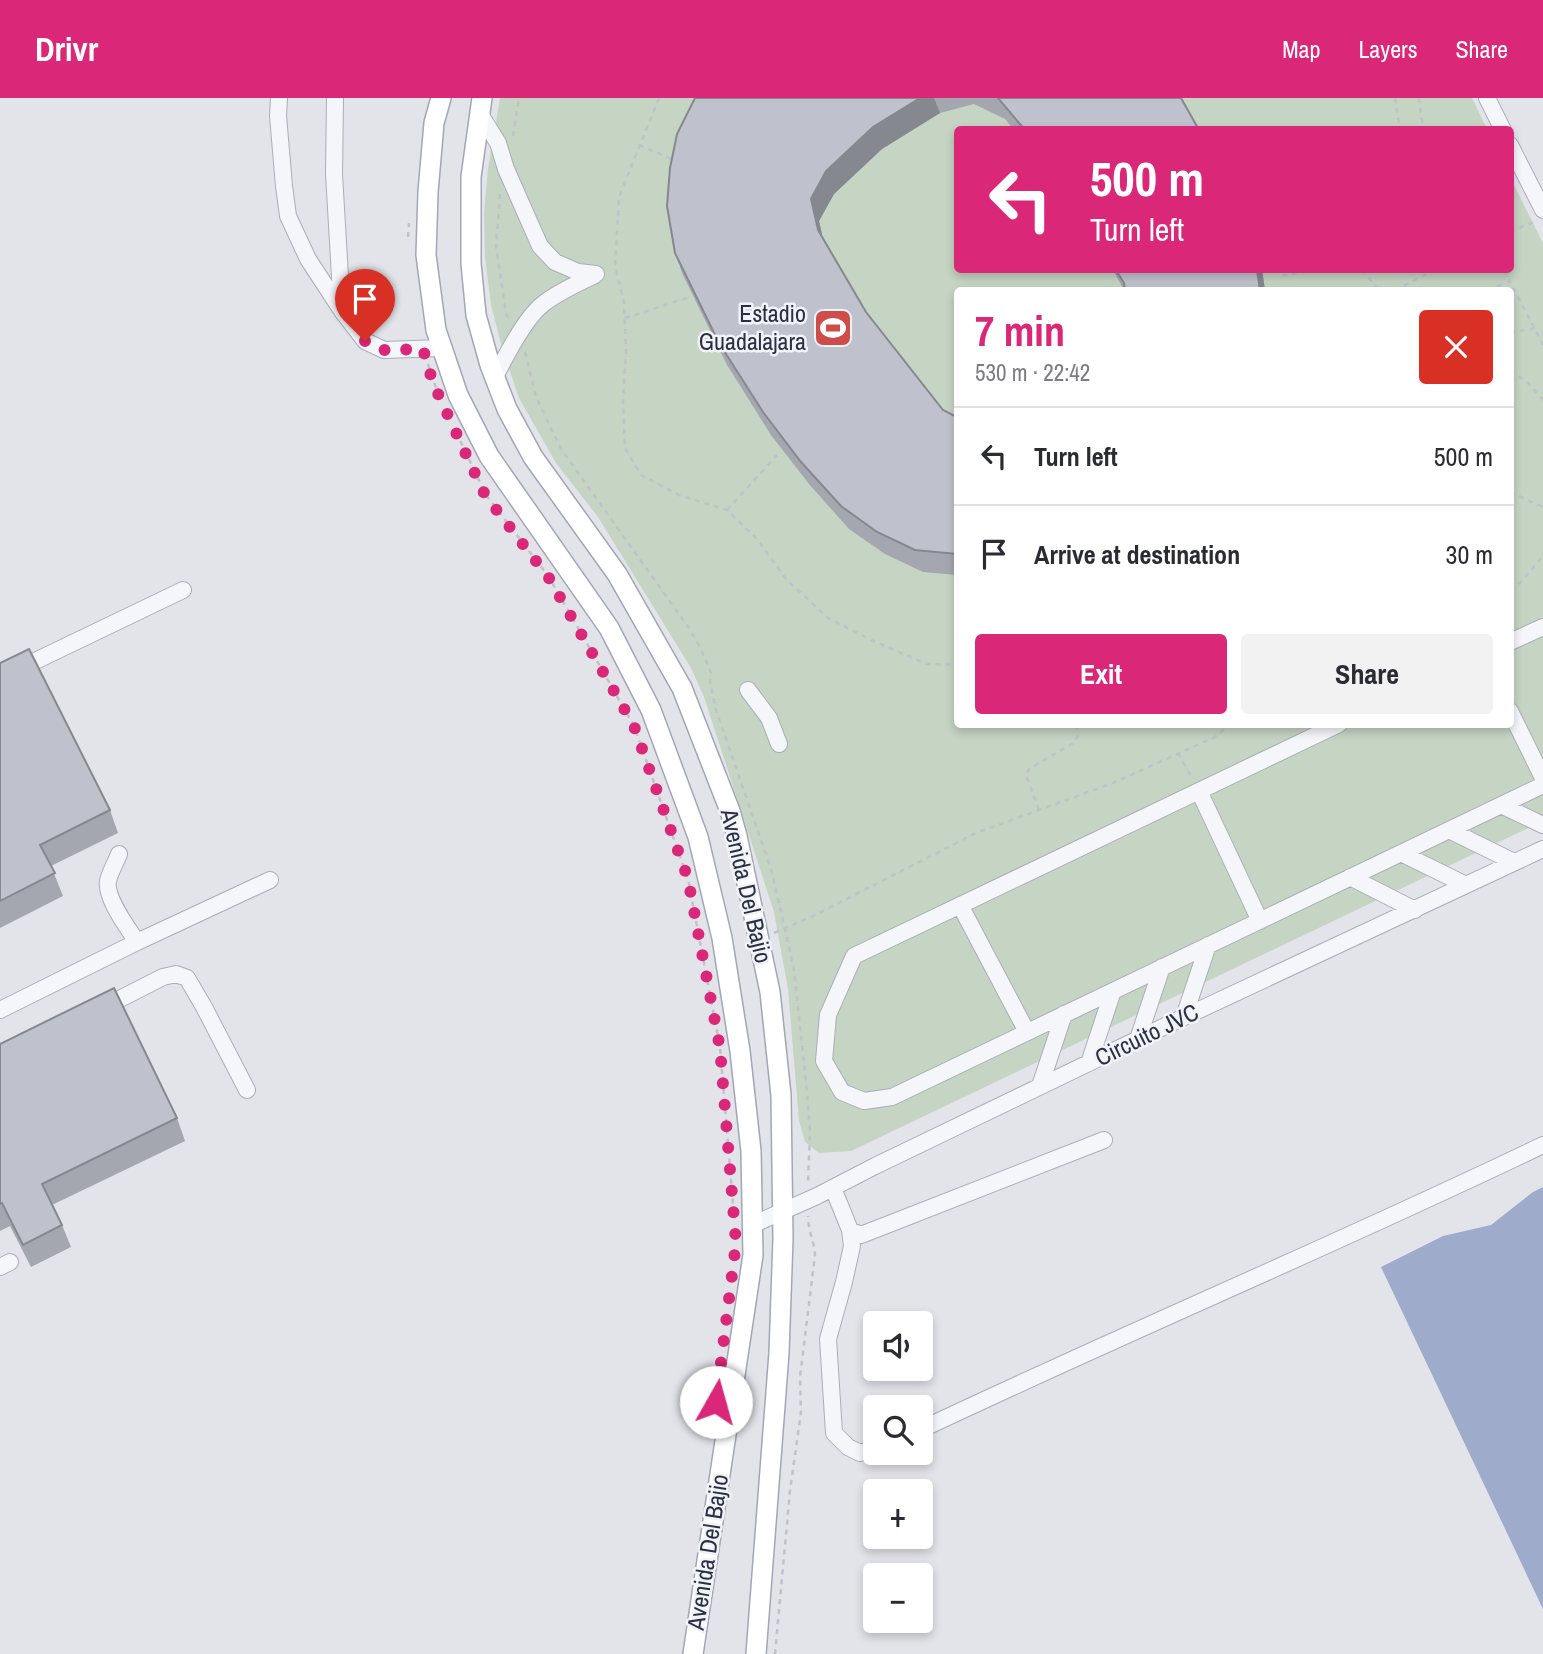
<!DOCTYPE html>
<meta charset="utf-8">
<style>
:root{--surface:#fff;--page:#f2f2f3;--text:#2b2b33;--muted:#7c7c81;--line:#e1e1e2;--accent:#db2777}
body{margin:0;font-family:"Archivo Narrow",sans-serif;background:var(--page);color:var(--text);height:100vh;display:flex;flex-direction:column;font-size:26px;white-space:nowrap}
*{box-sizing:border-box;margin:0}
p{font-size:23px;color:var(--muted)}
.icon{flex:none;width:38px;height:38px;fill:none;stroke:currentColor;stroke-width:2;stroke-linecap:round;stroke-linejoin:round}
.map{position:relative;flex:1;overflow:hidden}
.details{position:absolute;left:954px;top:189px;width:560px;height:441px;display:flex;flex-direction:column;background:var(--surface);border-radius:7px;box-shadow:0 4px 10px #0003}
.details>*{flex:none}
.hud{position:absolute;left:954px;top:28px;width:560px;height:147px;border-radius:7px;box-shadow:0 4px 10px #0003;background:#db2777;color:#fff;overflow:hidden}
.controls{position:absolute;left:863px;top:1213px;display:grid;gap:14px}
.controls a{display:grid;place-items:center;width:70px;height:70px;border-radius:7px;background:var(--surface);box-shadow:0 4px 10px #0003;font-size:35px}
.pin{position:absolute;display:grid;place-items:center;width:60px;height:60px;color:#fff;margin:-72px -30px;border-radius:50% 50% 50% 0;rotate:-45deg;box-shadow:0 0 7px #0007}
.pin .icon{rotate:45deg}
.me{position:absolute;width:77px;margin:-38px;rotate:7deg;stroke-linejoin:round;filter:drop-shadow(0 0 5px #0008)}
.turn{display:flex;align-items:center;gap:24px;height:147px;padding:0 21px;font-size:32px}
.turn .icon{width:91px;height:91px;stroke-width:2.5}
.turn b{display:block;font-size:49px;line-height:60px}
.round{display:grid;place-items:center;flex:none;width:74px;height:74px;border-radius:7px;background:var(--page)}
.head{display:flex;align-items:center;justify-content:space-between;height:119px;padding:0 21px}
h1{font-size:42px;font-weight:800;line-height:52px;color:var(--accent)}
.primary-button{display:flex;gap:14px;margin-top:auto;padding:14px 21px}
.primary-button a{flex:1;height:80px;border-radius:7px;background:var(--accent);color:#fff;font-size:28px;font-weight:800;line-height:80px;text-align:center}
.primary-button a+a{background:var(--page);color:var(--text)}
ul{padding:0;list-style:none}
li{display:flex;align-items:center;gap:21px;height:98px;padding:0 21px;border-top:2px solid var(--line)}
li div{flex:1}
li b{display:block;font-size:26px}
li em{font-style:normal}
header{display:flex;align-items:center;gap:42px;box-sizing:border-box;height:98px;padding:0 35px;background:var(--accent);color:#fff}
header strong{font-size:33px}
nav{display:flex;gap:38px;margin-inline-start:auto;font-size:24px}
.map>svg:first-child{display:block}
.green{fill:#c5d4c3;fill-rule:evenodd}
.water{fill:#9eabca}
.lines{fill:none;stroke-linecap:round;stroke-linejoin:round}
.minor-casing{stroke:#abaeb8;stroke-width:18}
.major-casing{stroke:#a2a6b6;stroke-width:22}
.path{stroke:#c0c2ca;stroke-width:2.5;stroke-dasharray:5 5;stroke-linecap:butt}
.minor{stroke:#f5f6f9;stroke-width:16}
.major{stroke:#fff;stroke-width:19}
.wall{fill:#a4a7b0}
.shaded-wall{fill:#868890}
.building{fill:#bfc2cd;stroke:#868890;stroke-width:2}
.route{stroke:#db2777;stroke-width:12;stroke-dasharray:0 21.6}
.labels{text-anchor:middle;stroke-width:5;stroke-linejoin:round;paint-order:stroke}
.poi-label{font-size:24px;fill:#2a2f43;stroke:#f2f3f8;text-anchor:end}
.street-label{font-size:24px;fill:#2a2f43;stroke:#f2f3f8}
</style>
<header>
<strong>Drivr</strong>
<nav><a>Map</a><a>Layers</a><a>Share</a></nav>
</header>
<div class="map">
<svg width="1543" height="1556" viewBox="0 0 1543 1556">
<rect width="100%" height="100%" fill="#e2e4ea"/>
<path class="green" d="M500 0H1472L1487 31 957 32V172H1510V79L1543 145V723L851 1053 819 1055 805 1044 799 1023 788 891 774 814 704 599 691 570 598 419 556 365 519 300 502 250 491 207 485 159 484 115 488 70ZM957 192H1510V626H957Z"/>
<path class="water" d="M1543 1089V1511L1381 1169 1443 1138 1491 1127 1533 1094Z"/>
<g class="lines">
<defs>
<path id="minor" d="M279 0 278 18 284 88 288 118 308 161 340 210
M335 0 334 76 342 213 365 243 384 252 442 250
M1487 0 1503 32
M480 16 498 45 506 71 540 148 555 164 578 174 596 176
M1510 47 1543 112
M495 279C505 259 526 219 543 206 558 194 578 185 595 177
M1510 544 1543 529
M0 580 183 492
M748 592 769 620 779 646
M1510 613 1543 680
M1339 626 854 858 828 917 824 963 842 994 864 1003 892 999 1543 687
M1199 693 1260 823
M1501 707 1543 727
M1449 732 1514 764
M1401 755 1466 787
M119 756C116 764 110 774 108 783 105 800 128 830 137 844
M1350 779 1415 812
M960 807 1027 934
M100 911 163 879 176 876 187 880 204 909 247 992
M0 912 137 844 270 782
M1184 919 1208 847
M1138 941 1162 869
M1089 965 1113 893
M1040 988 1064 916
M833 1090 850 1132 861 1137 1104 1042
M752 1127 817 1098 875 1068 1184 919 1543 751
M850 1132 852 1148 844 1184 828 1241 834 1335 848 1349 860 1355 875 1351
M0 1169 10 1164
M920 1332C1127 1234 1337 1146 1543 1047"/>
<path id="major" d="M441 0 434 25 428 94 426 157 436 232 458 297 489 358 609 530 651 612 698 739 722 840 740 953 751 1053 753 1157 693 1556
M482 0 471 79V165L476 217 490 267 507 311 533 359 617 476 682 590 730 713 737 738 770 894 781 997 783 1141 779 1255 756 1556"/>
</defs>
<use href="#minor" class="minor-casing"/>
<use href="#major" class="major-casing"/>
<path class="path" d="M659 0 619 99 615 168 624 204 626 254 623 302 625 350 641 377 679 397 727 412 757 441 786 481 828 520 871 542 927 566 957 567
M1395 0 1400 32
M1419 0 1421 20 1426 32
M513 38 519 0
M639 47 674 62
M500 96 496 148 506 215 510 224
M1510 134 1534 124
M408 139 409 125
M1362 172 1379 192
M1504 172 1543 247
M1282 178 1311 172
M1348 192H1349
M1395 192 1435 172
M1488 192 1510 183
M625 220 687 200
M1510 235 1535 230
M525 254 536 299 561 351 689 530 701 551 711 575 710 584 716 612 771 771 785 831 794 872 807 994 810 1034 808 1084
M428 266 438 296
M1510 273 1526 283 1543 302
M456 334 486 397 549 479 634 628 688 781 720 949 734 1118
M1510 394 1543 409
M727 412 777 357
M1510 492 1521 484 1543 458
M1178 655 1192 680
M1039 712 1026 677 1029 671 1075 644 1078 637 1076 626
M774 835 815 817 976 735 1113 685 1215 639 1231 626
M775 1556 790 1393 801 1314 800 1279 815 1157C814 1143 808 1132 808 1118"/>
<use href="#minor" class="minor"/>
<use href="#major" class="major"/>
</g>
<path class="wall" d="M695 0H1181L1199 32H1014L1005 21 974 6 940 15 882 51 834 96 819 123 823 141 866 214 943 312 957 319V477L923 474 885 456 849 431 809 386 771 337 727 267 683 177 675 155Z
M1113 172H1262L1265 192H1124Z
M0 565 110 712 118 735 51 768 63 798 0 830Z
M0 946 177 1020 185 1043 52 1107 62 1127 71 1149 31 1169 10 1128 0 1133Z"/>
<path class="shaded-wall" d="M920 0H934L940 15 882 51 834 96 819 123 826 155 818 132 811 101 826 73 873 29Z
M1257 172H1262L1265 192H1260Z"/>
<path class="building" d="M695 0H920L873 29 826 73 811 101 818 132 866 214 943 312 957 319V456L915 452 877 434 841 408 801 364 763 314 719 245 675 155 667 108 670 70 677 36Z
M998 0H1181L1199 32H1025Z
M1116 172H1257L1260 192H1125L1124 185Z
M29 551 110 712 40 747 55 775 0 803V565Z
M114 890 177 1020 42 1086 62 1127 23 1147 2 1105 0 1106V946Z"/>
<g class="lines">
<path class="route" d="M365 243 384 252 423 251 433 285 485 397 549 480 634 628 688 781 720 950 736 1145 716 1304"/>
</g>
<defs>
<symbol id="stadium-square" viewBox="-11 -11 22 22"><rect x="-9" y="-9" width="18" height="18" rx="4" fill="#ce4d49" stroke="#f2f3f8"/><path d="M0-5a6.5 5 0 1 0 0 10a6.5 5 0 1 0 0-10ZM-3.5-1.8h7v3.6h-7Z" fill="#fff"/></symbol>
</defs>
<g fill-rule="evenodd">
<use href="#stadium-square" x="811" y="208" width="44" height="44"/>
</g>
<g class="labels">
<g class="poi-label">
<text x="806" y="224">Estadio<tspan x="806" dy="28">Guadalajara</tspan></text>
</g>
<g class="street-label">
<text transform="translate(746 788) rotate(77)" y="8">Avenida Del Bajio</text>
<text transform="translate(1147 937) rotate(-26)" y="8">Circuito JVC</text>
<text transform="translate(708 1454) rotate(-81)" y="8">Avenida Del Bajio</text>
</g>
</g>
</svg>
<div class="controls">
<a><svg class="icon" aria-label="sound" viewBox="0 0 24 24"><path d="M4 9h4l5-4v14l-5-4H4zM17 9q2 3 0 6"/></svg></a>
<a><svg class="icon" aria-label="search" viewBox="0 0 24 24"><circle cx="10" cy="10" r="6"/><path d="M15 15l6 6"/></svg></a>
<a>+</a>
<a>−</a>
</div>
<div class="pin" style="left:365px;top:243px;background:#d93025"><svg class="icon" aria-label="arrive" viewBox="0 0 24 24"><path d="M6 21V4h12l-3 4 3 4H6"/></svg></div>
<svg class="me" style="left:716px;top:1304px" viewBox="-20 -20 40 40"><circle r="19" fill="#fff"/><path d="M0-13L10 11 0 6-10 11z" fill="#db2777"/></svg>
<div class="hud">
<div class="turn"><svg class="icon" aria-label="left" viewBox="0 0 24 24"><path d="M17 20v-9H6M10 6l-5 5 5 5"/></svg><div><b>500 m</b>Turn left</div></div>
</div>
<section class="details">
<div class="head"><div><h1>7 min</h1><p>530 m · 22:42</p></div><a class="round" style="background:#d93025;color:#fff"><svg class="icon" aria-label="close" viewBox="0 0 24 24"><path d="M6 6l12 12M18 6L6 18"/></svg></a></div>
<ul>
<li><svg class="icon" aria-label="left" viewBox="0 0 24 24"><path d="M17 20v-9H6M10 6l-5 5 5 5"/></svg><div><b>Turn left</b></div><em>500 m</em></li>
<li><svg class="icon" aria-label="arrive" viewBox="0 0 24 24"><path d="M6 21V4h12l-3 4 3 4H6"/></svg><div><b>Arrive at destination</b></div><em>30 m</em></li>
</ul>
<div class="primary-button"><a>Exit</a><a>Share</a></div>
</section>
</div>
